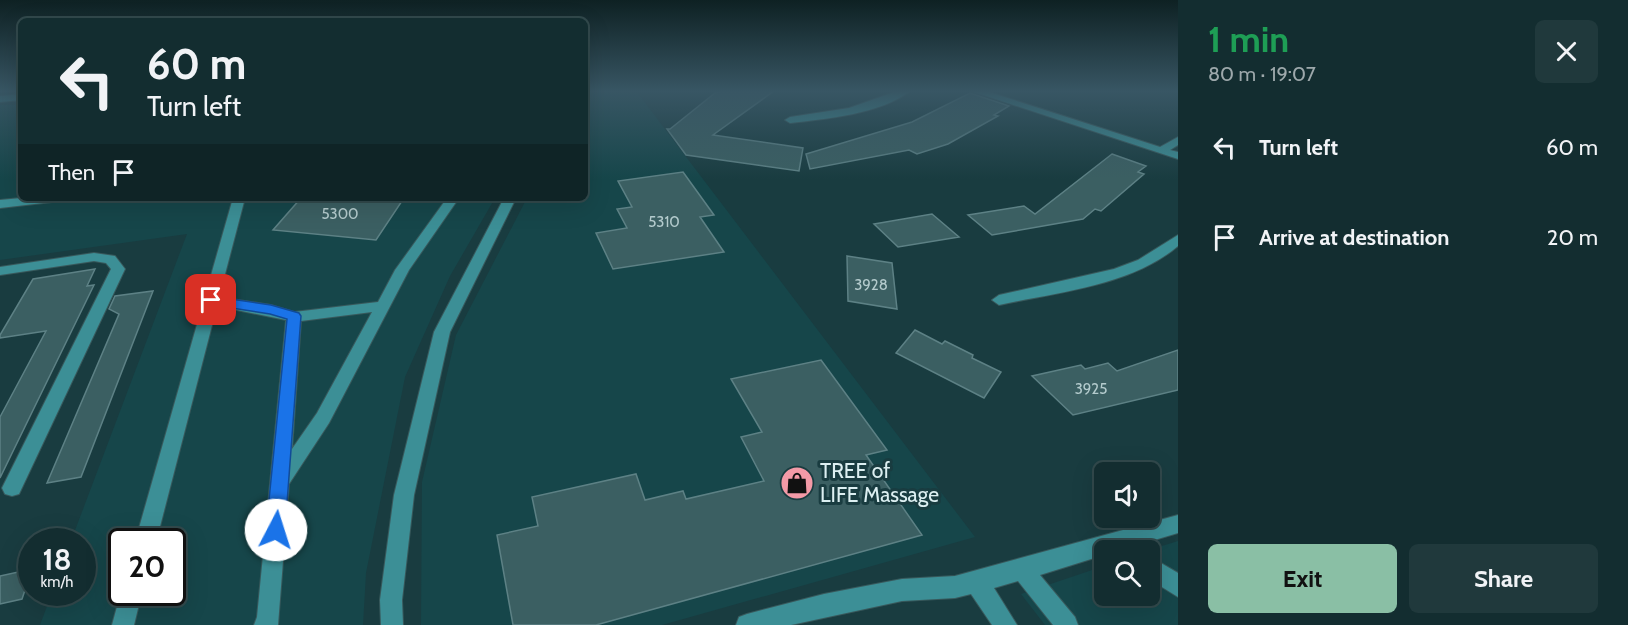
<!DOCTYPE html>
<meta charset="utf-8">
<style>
:root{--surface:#132d30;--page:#20393c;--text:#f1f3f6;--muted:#9da8ab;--line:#32494c;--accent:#8abfa5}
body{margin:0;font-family:Cabin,sans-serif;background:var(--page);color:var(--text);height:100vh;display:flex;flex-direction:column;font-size:22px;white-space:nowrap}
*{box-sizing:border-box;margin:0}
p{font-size:20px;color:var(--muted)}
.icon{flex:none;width:33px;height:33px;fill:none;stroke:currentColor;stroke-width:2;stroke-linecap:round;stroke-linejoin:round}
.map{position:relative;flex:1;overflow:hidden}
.details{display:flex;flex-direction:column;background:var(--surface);width:450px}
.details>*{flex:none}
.top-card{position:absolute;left:18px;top:18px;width:570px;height:183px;border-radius:9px;box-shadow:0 6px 24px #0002,0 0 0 2px var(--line);background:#132d30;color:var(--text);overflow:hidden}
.controls{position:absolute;left:1094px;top:462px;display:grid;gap:12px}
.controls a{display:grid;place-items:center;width:66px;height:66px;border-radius:9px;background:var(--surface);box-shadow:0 6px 24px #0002,0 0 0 2px var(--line);font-size:30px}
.speed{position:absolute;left:18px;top:528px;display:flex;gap:12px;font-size:30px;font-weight:700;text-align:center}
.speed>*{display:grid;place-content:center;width:78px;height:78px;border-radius:50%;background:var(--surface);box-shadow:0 6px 24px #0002,0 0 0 2px var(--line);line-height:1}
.speed small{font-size:15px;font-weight:400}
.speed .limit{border:3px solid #111;border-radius:9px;background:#fff;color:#111}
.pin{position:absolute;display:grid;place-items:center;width:51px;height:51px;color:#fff;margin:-26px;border-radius:12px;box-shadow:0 3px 9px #0006}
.me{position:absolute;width:66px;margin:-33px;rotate:5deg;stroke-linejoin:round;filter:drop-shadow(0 0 4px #0008)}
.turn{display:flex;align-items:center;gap:21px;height:126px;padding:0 30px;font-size:27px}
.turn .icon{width:78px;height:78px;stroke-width:2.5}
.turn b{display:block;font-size:42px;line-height:51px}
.then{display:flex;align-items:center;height:57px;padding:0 30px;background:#0003;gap:12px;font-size:22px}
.round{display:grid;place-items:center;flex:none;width:63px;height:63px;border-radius:9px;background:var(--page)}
.headline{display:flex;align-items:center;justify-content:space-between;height:102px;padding:0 30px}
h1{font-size:36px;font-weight:800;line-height:45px;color:#1e9e55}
.cta{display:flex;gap:12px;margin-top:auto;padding:12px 30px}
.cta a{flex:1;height:69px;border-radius:9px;background:var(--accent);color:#111;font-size:24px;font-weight:800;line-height:69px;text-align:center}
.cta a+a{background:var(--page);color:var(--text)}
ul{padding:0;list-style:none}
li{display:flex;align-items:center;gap:18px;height:90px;padding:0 30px}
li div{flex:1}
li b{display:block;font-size:22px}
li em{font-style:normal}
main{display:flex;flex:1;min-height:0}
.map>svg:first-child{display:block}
.built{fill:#16464a;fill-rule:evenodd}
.building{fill:#3b5f62;stroke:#5d8185;stroke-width:1.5}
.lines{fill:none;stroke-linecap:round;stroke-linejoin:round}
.minor-casing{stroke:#38595c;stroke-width:2}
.minor{fill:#3c8f96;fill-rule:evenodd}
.route{fill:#1a73e8;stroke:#114b97;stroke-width:1.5}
.labels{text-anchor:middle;stroke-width:6;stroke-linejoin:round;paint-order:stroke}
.number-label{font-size:15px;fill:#b4cbcd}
.near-poi-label{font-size:21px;fill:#dceff1;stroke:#193c40;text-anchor:start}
</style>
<main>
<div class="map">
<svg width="1178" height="625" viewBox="0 0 1178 625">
<rect width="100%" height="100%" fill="#193c40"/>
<path class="built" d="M585 91H636L975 537 662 625H421L422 482 456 335 527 198H585Z
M0 105H21V198H495L450 276 405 377 366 573 363 625H40L52 593 82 592V542L71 541 187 234 0 260ZM122 542H172V592H122Z
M1178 541V625H1045L1021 594 1104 566V596H1149V550Z"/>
<path class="building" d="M722 91H774L713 135 803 148 799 171 686 155 667 129H670L715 93Z
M970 93 1009 106 994 115 998 116 948 144 917 154 909 150 810 169 806 154 912 122Z
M1112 154 1146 166 1138 172 1144 174 1101 211 1095 209 1083 219 992 235 968 215 1024 206 1035 214Z
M683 172 714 215 700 217 724 252 613 269 596 233 627 228 617 209 632 207 618 181Z
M301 198H404L376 240 273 230Z
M932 214 959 237 898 247 874 224Z
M847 256 892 263 897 309 848 301Z
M95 269 87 286 94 285 0 478V417L46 331 0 338V335L33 279Z
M153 291 81 477 47 483 119 314 109 309 115 296Z
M915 330 942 344 945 341 973 355 972 358 1001 372 984 398 896 353Z
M1178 350V390L1073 415 1032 376 1081 365 1085 369 1108 363 1117 371Z
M821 360 887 450 866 455 922 535 596 625H513L497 535 538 526 532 497 636 474 645 500 683 491 686 499 764 481 741 437 762 432 731 379Z
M32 569 22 599 0 604V576Z"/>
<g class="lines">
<defs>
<path id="minor" d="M897 91H910C881 114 825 119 790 123L785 120 790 117 849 108Z
M971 91H986L1160 147 1178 137V145L1170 150 1178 152V159Z
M21 94V100L0 102V96Z
M21 198H58L52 202 0 208V200Z
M233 198H245L219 297 271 305 294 312 378 302 395 270 447 198H459L409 270 329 423 289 484 278 625H254L257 617 286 320 217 306 156 542H135ZM372 312 317 413 292 449 301 321Z
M504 198H516L450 332 414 495 402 600 403 625H381L380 600 394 495 434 332Z
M1178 235V246C1131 286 1058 292 999 305L992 300 999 295 1114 269 1138 260Z
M94 253 115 256 125 269 19 494 12 496 5 494 2 488 111 269 106 263 94 261 0 275V267Z
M1178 515V533L1121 550H1104V555L1040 575 1075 617 1078 625H1053L1018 581 994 588 1017 625H992L971 594 955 598 902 601 791 625H736L739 617 747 614 824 594 902 579 955 576Z
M1149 556 1178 573V597L1149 579Z
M122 588V592H142L134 625H112Z"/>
</defs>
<use href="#minor" class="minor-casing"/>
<use href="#minor" class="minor"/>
</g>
<linearGradient id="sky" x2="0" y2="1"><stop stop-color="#0e2123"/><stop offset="0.51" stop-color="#385664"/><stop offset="1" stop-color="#385664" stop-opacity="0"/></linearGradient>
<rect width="1178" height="179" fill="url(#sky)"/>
<path class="route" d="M211 296 271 305 299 313 301 316 285 530 282 536 276 538 269 536 266 530 287 319 270 314 206 304 204 300Z"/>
<defs>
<symbol id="shop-disc" viewBox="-11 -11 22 22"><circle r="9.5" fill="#f39aa7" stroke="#193c40"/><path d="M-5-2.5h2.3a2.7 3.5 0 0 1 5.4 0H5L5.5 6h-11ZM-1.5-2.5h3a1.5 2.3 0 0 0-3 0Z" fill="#111"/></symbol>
</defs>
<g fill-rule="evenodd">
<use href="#shop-disc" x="778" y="464" width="38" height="38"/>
</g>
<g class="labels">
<g class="number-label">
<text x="340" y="219">5300</text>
<text x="664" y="227">5310</text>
<text x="871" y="290">3928</text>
<text x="1091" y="394">3925</text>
</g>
<g class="near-poi-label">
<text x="820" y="478">TREE of<tspan x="820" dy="24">LIFE Massage</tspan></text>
</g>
</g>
</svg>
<div class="controls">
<a><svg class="icon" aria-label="sound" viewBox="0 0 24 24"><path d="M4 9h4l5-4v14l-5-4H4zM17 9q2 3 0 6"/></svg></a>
<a><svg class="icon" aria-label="search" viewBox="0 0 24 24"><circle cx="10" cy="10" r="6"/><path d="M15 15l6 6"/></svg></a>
</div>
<div class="speed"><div>18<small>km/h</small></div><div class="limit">20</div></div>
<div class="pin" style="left:211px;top:300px;background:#d93025"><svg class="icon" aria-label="arrive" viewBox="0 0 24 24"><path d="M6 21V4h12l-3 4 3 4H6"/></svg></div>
<svg class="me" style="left:276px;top:530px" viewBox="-20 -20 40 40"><circle r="19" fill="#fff"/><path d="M0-13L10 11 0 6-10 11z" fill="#1a73e8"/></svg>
<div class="top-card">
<div class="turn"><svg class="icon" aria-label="left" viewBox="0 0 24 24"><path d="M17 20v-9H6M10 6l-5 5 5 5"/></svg><div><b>60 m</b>Turn left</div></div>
<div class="then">Then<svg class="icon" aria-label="arrive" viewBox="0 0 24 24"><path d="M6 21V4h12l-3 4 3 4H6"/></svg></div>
</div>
</div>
<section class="details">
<div class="headline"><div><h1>1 min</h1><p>80 m · 19:07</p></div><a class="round"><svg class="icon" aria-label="close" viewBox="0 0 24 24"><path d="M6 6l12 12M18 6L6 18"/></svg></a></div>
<ul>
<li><svg class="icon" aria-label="left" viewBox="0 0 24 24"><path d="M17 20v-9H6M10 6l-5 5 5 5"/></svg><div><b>Turn left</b></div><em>60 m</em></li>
<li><svg class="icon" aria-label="arrive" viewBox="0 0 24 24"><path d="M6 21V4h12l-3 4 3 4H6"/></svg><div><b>Arrive at destination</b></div><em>20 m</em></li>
</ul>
<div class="cta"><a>Exit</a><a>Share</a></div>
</section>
</main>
